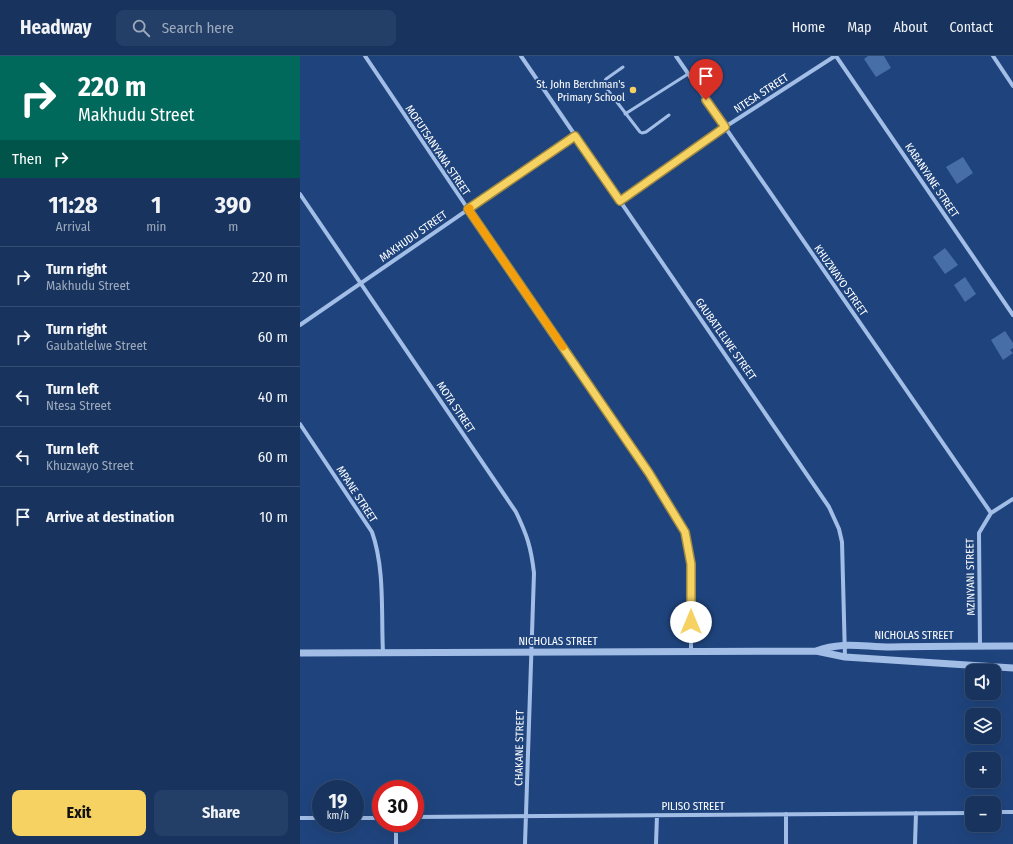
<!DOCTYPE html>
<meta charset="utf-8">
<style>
:root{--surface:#17335e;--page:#243f67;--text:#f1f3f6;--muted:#9eaabc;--line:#364e73;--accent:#f5d262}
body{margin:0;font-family:"Fira Sans Condensed",sans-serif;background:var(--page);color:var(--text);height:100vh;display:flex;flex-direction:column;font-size:15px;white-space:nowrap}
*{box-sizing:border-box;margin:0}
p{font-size:13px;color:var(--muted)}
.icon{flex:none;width:22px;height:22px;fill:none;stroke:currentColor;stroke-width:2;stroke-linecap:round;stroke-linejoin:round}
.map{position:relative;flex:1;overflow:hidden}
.sheet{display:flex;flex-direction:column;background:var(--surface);width:300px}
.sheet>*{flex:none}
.hud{background:#00695c;color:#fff;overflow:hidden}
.tools{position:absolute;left:665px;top:608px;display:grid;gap:8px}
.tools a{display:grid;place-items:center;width:36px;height:36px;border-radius:8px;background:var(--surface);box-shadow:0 4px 16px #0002,0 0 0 1px var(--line);font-size:20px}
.speed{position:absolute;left:12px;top:724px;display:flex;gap:8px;font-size:20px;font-weight:700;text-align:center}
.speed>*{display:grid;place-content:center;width:52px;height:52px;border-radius:50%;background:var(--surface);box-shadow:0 4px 16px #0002,0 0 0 1px var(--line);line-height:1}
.speed small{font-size:10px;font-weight:400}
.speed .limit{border:6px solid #d22;background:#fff;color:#111}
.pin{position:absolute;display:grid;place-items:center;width:34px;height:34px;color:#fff;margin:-41px -17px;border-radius:50% 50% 50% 0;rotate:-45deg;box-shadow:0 0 4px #0007}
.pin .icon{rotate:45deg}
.me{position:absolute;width:44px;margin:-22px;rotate:0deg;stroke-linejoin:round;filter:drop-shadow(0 0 3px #0008)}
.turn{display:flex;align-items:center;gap:14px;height:84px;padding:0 12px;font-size:18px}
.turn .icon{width:52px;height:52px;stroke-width:2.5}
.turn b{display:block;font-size:28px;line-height:34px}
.then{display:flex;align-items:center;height:38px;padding:0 12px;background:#0003;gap:8px;font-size:15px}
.eta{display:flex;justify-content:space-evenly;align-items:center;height:68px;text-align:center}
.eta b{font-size:24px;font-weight:700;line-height:28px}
.cta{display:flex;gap:8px;margin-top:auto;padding:8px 12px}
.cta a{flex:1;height:46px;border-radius:8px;background:var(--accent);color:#111;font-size:16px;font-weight:700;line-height:46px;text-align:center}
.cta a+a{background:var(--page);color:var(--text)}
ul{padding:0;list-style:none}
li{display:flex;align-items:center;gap:12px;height:60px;padding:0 12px;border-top:1px solid var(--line)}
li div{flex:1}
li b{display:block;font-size:15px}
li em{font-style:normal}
header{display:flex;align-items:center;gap:24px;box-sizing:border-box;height:56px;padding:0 20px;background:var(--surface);border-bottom:1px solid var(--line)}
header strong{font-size:19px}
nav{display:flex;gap:22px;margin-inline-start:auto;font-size:14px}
.search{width:280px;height:36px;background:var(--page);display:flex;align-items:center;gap:10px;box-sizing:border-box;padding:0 14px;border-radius:8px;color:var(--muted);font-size:15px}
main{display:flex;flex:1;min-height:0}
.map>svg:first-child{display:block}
.building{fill:#486ea7}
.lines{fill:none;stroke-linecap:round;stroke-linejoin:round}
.service{stroke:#a2bee7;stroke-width:3}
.minor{stroke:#a2bee7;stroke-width:4}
.tertiary{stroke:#a2bee7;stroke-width:7}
.route-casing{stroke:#9f8840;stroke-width:10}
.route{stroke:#f5d262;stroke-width:7}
.slow{stroke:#f59e0b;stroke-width:7}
.poi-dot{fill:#f5d262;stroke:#1f447d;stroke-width:1.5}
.labels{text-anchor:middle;stroke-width:4;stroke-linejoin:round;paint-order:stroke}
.poi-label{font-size:11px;fill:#fff;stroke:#1f447d;text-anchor:end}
.street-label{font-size:11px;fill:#fff;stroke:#1f447d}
</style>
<header>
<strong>Headway</strong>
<div class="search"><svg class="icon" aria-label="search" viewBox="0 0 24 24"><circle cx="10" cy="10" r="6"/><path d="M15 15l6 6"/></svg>Search here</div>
<nav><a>Home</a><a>Map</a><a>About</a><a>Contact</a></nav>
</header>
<main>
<section class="sheet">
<div class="hud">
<div class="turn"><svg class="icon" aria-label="right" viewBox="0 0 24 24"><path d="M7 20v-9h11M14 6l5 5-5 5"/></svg><div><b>220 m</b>Makhudu Street</div></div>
<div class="then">Then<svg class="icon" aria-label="right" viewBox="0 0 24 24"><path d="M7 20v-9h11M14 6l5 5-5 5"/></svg></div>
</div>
<div class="eta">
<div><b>11:28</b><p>Arrival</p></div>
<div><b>1</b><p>min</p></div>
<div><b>390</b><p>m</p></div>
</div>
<ul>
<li><svg class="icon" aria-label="right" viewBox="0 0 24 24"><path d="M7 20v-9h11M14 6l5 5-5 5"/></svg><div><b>Turn right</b><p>Makhudu Street</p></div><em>220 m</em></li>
<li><svg class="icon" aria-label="right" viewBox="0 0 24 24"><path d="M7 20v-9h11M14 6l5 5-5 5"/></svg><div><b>Turn right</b><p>Gaubatlelwe Street</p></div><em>60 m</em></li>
<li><svg class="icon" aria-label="left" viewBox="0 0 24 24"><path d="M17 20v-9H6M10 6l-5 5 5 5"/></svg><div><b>Turn left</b><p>Ntesa Street</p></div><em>40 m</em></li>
<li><svg class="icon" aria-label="left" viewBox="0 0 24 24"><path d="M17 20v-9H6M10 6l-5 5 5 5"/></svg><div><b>Turn left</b><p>Khuzwayo Street</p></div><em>60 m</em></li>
<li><svg class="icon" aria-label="arrive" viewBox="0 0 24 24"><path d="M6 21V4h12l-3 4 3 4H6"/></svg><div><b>Arrive at destination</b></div><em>10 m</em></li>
</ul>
<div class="cta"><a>Exit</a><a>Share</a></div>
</section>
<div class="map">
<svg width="713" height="788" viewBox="0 0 713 788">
<rect width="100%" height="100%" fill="#1f447d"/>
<path class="building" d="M568 0H584L591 12 576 21 564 3Z
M663 101 673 117 657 128 646 111Z
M645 192 658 209 645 218 633 201Z
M665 221 676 238 665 246 654 229Z
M705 275 713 287V292L710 294 713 297 703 304 691 284Z"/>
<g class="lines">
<path class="service" d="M323 11 306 23 303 28 340 76 342 77 346 76 369 59
M325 58 388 18"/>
<path class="minor" d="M65 0 168 153 349 417 385 476 389 491 391 508V596
M221 0 529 451 539 473 542 486 545 601
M376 0 691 457
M536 0 713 259
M693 0 713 30
M0 138 216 456C227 479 231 491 234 517L225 788
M320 145 425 71 535 0
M0 269 275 80
M0 368 72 476C85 513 81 557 83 597
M680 590 679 477 691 457 713 443
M694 756H713
M115 761 672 757
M0 762H21
M55 762H81
M96 788V767
M356 788 357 759
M486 788V758
M615 788 616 757"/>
<path class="tertiary" d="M516 595C543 585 563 591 591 591 632 590 672 590 713 590
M0 597 516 595 545 601 713 612"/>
</g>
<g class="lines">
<defs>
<path id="route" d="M391 566V508L385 476 349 417 168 153 275 80 320 145 425 71 406 44"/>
</defs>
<use href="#route" class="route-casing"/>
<use href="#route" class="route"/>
<path class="slow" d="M170 152 168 153 263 291"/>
</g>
<circle class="poi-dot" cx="333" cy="34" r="4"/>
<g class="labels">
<g class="poi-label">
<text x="325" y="32">St. John Berchman's<tspan x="325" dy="13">Primary School</tspan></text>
</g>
<g class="street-label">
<text transform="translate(461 37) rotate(-33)" y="4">NTESA STREET</text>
<text transform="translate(138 94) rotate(56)" y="4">MOFUTSANYANA STREET</text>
<text transform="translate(632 124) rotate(56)" y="4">KABANYANE STREET</text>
<text transform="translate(113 180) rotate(-35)" y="4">MAKHUDU STREET</text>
<text transform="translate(541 224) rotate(55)" y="4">KHUZWAYO STREET</text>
<text transform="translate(426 283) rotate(55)" y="4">GAUBATLELWE STREET</text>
<text transform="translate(156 351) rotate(56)" y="4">MOTA STREET</text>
<text transform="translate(57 438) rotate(57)" y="4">MPANE STREET</text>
<text transform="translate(670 521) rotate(-91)" y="4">MZINYANI STREET</text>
<text x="614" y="583">NICHOLAS STREET</text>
<text x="258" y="589">NICHOLAS STREET</text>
<text transform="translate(219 692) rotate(-89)" y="4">CHAKANE STREET</text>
<text x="393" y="754">PILISO STREET</text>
</g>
</g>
</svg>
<div class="tools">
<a><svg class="icon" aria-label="sound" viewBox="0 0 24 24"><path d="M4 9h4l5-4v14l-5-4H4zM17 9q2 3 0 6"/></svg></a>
<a><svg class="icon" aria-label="layers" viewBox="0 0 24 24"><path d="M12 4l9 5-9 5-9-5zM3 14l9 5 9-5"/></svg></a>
<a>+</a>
<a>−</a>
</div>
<div class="speed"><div>19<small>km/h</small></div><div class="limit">30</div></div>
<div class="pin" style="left:406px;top:44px;background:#d93025"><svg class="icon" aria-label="arrive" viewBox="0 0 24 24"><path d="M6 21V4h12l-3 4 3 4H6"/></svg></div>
<svg class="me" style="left:391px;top:566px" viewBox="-20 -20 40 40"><circle r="19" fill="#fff"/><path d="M0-13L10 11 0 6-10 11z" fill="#f5d262"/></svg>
</div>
</main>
